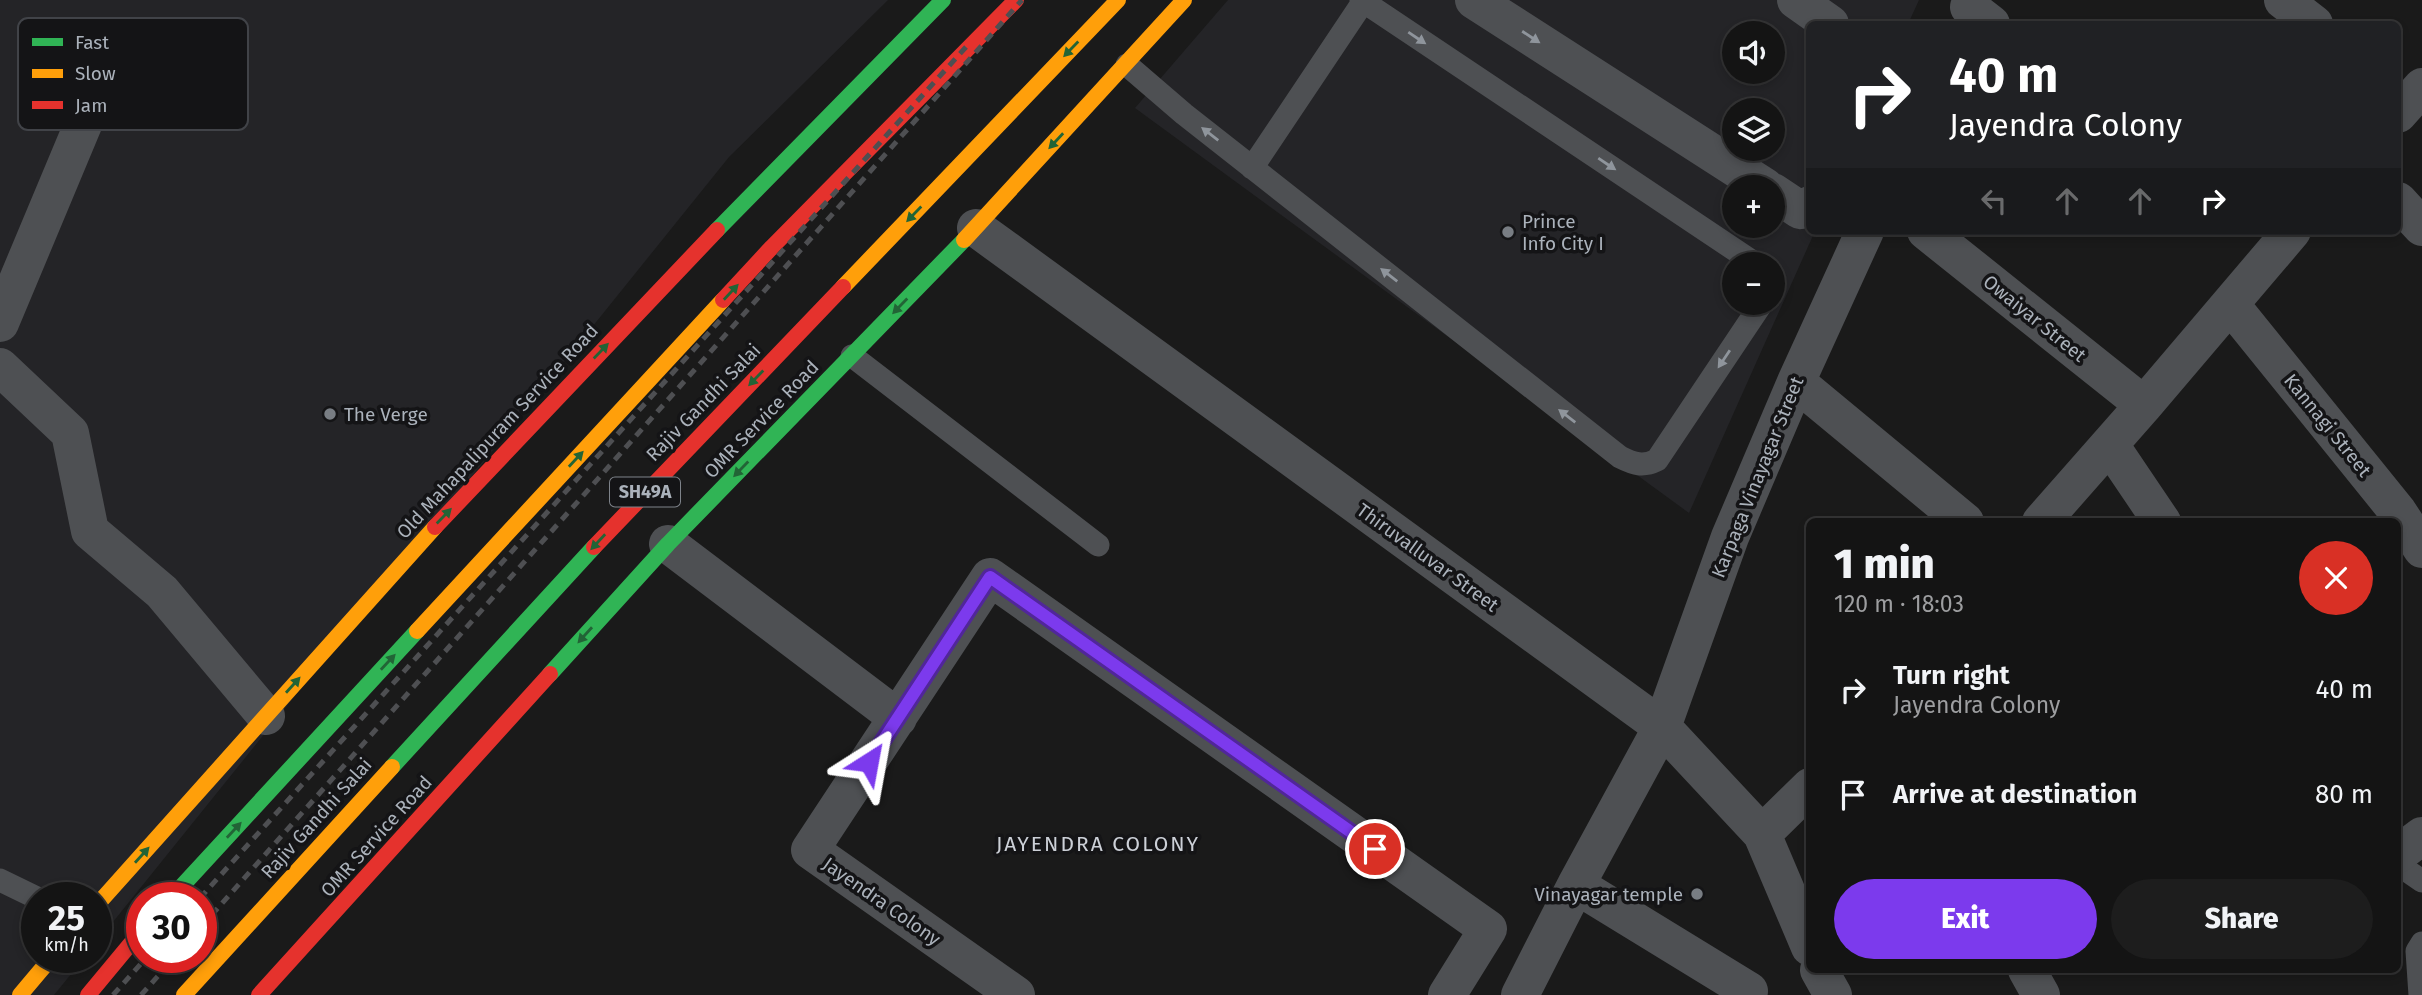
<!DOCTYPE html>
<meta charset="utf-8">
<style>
:root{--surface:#141414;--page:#1d1d1d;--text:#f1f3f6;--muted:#9d9ea0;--line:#333334;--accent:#7c3aed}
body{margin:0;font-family:"Fira Sans",sans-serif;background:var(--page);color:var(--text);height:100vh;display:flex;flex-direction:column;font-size:26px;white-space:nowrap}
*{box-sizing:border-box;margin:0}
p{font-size:23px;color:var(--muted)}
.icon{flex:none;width:38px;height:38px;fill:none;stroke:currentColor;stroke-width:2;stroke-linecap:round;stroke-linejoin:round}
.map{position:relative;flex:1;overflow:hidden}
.drawer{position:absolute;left:1806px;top:518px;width:595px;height:455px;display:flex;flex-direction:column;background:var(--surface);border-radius:10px;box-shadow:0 4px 10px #0003,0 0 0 2px var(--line)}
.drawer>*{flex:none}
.guide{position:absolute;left:1806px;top:21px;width:595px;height:214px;border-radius:10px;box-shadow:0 4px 10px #0003,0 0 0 2px var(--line);background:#202124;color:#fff;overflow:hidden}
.fabs{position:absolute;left:1722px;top:21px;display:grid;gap:14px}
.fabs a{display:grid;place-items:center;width:63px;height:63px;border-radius:50%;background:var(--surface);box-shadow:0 4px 10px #0003,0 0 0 2px var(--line);font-size:35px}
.speed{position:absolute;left:21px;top:882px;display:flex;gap:14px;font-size:35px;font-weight:700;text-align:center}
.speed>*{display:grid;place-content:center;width:91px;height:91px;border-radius:50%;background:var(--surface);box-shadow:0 4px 10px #0003,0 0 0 2px var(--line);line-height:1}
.speed small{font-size:18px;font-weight:400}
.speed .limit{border:10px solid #d22;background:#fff;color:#111}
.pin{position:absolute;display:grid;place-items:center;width:60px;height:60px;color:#fff;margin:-30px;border:4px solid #fff;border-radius:50%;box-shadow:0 2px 7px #0007}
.me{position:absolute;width:77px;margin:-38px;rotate:34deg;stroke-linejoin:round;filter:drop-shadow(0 0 5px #0008)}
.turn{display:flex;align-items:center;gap:24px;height:147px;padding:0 28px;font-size:32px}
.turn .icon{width:91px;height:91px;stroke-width:2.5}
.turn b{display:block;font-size:49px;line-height:60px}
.lanes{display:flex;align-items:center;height:66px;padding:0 28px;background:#0003;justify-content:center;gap:35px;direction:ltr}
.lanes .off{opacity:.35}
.round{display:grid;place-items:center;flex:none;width:74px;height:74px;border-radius:37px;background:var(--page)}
.headline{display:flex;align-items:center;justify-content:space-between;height:119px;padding:0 28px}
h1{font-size:42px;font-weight:800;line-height:52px}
.primary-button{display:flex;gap:14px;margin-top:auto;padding:14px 28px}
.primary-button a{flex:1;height:80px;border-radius:42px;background:var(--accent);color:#fff;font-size:28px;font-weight:800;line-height:80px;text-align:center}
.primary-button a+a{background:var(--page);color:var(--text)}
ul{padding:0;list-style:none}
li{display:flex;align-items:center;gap:21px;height:105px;padding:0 28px}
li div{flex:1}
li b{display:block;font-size:26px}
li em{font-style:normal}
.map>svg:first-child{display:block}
.built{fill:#242427;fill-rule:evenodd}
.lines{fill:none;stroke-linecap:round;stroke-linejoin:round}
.lane{stroke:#4e5053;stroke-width:23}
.street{stroke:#4e5053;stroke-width:38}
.fast{stroke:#30b455;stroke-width:16}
.slow{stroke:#ff9f0a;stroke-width:16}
.jam{stroke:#e5322d;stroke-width:16}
.rail{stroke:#4e4f52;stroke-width:5;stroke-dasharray:9 7;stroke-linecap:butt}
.oneway{fill:#8f959c}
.oneway2{fill:#226436}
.route-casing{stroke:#51269a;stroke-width:18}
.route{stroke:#7c3aed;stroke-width:12}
.poi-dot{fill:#787d83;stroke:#141416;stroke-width:2.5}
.labels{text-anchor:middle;stroke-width:7;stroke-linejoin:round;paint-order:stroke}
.shield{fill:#141416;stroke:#7e838a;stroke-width:2}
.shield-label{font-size:18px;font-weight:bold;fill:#abb2bb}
.poi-label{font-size:19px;fill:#abb2bb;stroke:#141416;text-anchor:start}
.street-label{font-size:19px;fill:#abb2bb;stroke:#141416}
.neighbourhood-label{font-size:21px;letter-spacing:2px;fill:#ccd0d7;stroke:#141416}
.key{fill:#141416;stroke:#414348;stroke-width:2}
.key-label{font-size:19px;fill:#abb2bb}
</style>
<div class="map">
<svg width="2422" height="995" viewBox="0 0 2422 995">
<rect width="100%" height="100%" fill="#1a1a1a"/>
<path class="built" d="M0 0H888L729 157 96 943V898H37V957H85L54 995H0Z
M1228 0H1919L1908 24H1810V231H1815L1689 513 1135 108ZM1734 33H1773V72H1734ZM1734 110H1773V149H1734ZM1734 187H1773V226H1734ZM1734 264H1773V303H1734Z"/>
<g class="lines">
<path class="lane" d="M1361 0 1756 264
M1127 65 1184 114 1620 457C1634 464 1643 467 1657 460L1762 303
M1252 168 1363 2
M852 356 1098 545
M2398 854 2406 870 2422 881
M0 880 37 898
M2420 995 2417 951 2422 943"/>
<path class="street" d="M1474 0 1765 187
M1796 0 1830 24
M2283 0 2314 24
M1969 7 1991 24
M2398 114 2422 87
M1773 192 1800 210 1810 205
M2398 201 2422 227
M976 228 1662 727 1762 834 1810 947
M1926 231 2144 405
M2230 304 2398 512 2422 549
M0 323 87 115
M0 367 70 433 90 531 162 592 266 716
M1796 382 1965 522
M2110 445 2162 522
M2041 522 2144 405 2292 231
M668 544 898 718
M1762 834 1810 787
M2398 854 2422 836
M1576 885 1749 991
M1819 970 1833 995
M2027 970 2041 995
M1016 995 810 850 990 577 1488 929 1447 995
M1520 995 1576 885 1662 727 1730 537 1796 382 1865 231"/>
<path class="fast" d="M717 230 943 0
M550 674 668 544 964 240
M392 767 594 547
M171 898 417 631"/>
<path class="slow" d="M964 240 1184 0
M843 287 1118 0
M417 631 723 300
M96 906 435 527
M20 995 52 957
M184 995 392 767"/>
<path class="jam" d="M723 300 772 247 1016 0
M435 527 717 230
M594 547 843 287
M88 995 142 930
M259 995 550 674"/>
<path class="rail" d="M200 898 966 47
M201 927 1022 0
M113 995 147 957
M141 995 175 957"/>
</g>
<defs><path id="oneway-solid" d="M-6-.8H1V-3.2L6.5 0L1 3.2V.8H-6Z" transform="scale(1.75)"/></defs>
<g class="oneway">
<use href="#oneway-solid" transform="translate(1531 37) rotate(33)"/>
<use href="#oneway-solid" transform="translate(1417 38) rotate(34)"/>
<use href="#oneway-solid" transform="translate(1210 134) rotate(-142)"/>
<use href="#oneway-solid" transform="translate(1607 164) rotate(34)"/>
<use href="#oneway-solid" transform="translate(1389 275) rotate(-142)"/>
<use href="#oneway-solid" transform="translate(1724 359) rotate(124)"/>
<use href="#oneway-solid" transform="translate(1567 416) rotate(-142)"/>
</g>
<g class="oneway2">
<use href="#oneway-solid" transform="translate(1071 49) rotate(134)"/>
<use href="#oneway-solid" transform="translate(1056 141) rotate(133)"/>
<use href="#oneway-solid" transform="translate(914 214) rotate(134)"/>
<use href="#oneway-solid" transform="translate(731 292) rotate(-47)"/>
<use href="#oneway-solid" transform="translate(900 306) rotate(134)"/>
<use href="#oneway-solid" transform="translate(601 351) rotate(-46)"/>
<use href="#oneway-solid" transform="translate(756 378) rotate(134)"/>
<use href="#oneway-solid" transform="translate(576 459) rotate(-47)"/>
<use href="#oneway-solid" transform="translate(741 469) rotate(134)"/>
<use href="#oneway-solid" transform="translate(444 516) rotate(-46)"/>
<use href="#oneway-solid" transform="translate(598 542) rotate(133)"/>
<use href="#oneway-solid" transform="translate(585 635) rotate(132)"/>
<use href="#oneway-solid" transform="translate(388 662) rotate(-47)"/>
<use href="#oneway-solid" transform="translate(293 685) rotate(-48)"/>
<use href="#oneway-solid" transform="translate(234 830) rotate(-47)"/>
<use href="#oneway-solid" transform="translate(142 855) rotate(-48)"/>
</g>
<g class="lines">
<defs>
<path id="route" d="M869 762 990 577 1375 849"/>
</defs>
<use href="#route" class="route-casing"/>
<use href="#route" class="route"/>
</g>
<g class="poi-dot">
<circle cx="1508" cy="232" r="7"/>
<circle cx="330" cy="414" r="7"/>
<circle cx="1697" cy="894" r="7"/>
</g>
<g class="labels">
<rect class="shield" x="610" y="477.5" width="70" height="29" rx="5"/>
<g class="shield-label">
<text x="645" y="498">SH49A</text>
</g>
<g class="poi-label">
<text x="1522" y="228">Prince<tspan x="1522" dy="22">Info City I</tspan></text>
<text x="344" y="421">The Verge</text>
<text x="1683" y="901" text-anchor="end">Vinayagar temple</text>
</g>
<g class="street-label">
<text transform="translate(2035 318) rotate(39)" y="7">Owaiyar Street</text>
<text transform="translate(703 402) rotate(-46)" y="7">Rajiv Gandhi Salai</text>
<text transform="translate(761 419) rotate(-46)" y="7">OMR Service Road</text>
<text transform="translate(2328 425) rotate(51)" y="7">Kannagi Street</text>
<text transform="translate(497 431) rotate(-47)" y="7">Old Mahapalipuram Service Road</text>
<text transform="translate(1757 477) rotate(-68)" y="7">Karpaga Vinayagar Street</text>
<text transform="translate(1428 557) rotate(36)" y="7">Thiruvalluvar Street</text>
<text transform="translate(316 818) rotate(-48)" y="7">Rajiv Gandhi Salai</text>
<text transform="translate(376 836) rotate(-48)" y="7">OMR Service Road</text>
<text transform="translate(882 901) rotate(35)" y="7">Jayendra Colony</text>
</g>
<g class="neighbourhood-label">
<text x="1098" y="851">JAYENDRA COLONY</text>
</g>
</g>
<rect x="18" y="18" width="230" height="112" rx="10" class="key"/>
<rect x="32" y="38" width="31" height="8" fill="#30b455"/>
<rect x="32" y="69" width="31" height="9" fill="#ff9f0a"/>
<rect x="32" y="101" width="31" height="8" fill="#e5322d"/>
<g class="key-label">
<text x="75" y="49">Fast</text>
<text x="75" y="80">Slow</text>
<text x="75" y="112">Jam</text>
</g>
</svg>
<div class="fabs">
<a><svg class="icon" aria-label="sound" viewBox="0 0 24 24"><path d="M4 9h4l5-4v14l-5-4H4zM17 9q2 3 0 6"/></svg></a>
<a><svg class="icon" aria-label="layers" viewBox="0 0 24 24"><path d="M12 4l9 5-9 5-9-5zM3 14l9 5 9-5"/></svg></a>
<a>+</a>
<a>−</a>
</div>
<div class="speed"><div>25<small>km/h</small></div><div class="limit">30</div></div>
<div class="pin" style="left:1375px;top:849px;background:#d93025"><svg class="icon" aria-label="arrive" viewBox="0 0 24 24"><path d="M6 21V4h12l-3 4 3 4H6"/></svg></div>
<svg class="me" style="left:869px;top:762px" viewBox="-20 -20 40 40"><path d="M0-17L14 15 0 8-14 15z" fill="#7c3aed" stroke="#fff" stroke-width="4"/></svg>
<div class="guide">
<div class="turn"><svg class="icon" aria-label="right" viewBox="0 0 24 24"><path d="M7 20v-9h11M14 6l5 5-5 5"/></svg><div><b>40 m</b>Jayendra Colony</div></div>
<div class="lanes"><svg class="icon off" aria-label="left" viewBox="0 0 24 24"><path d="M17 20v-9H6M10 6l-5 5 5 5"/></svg><svg class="icon off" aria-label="ahead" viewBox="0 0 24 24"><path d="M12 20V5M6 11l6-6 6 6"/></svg><svg class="icon off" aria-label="ahead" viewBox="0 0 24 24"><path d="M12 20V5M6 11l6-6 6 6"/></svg><svg class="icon" aria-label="right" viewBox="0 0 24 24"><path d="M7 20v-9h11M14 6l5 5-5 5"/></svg></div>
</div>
<section class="drawer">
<div class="headline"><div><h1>1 min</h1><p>120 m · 18:03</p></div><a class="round" style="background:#d93025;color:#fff"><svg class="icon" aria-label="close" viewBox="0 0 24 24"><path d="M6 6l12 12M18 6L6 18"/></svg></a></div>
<ul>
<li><svg class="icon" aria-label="right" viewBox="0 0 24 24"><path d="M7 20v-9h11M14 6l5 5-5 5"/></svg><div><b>Turn right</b><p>Jayendra Colony</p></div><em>40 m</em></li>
<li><svg class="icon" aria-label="arrive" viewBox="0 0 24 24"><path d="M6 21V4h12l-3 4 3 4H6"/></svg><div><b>Arrive at destination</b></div><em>80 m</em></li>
</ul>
<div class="primary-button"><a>Exit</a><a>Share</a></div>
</section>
</div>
